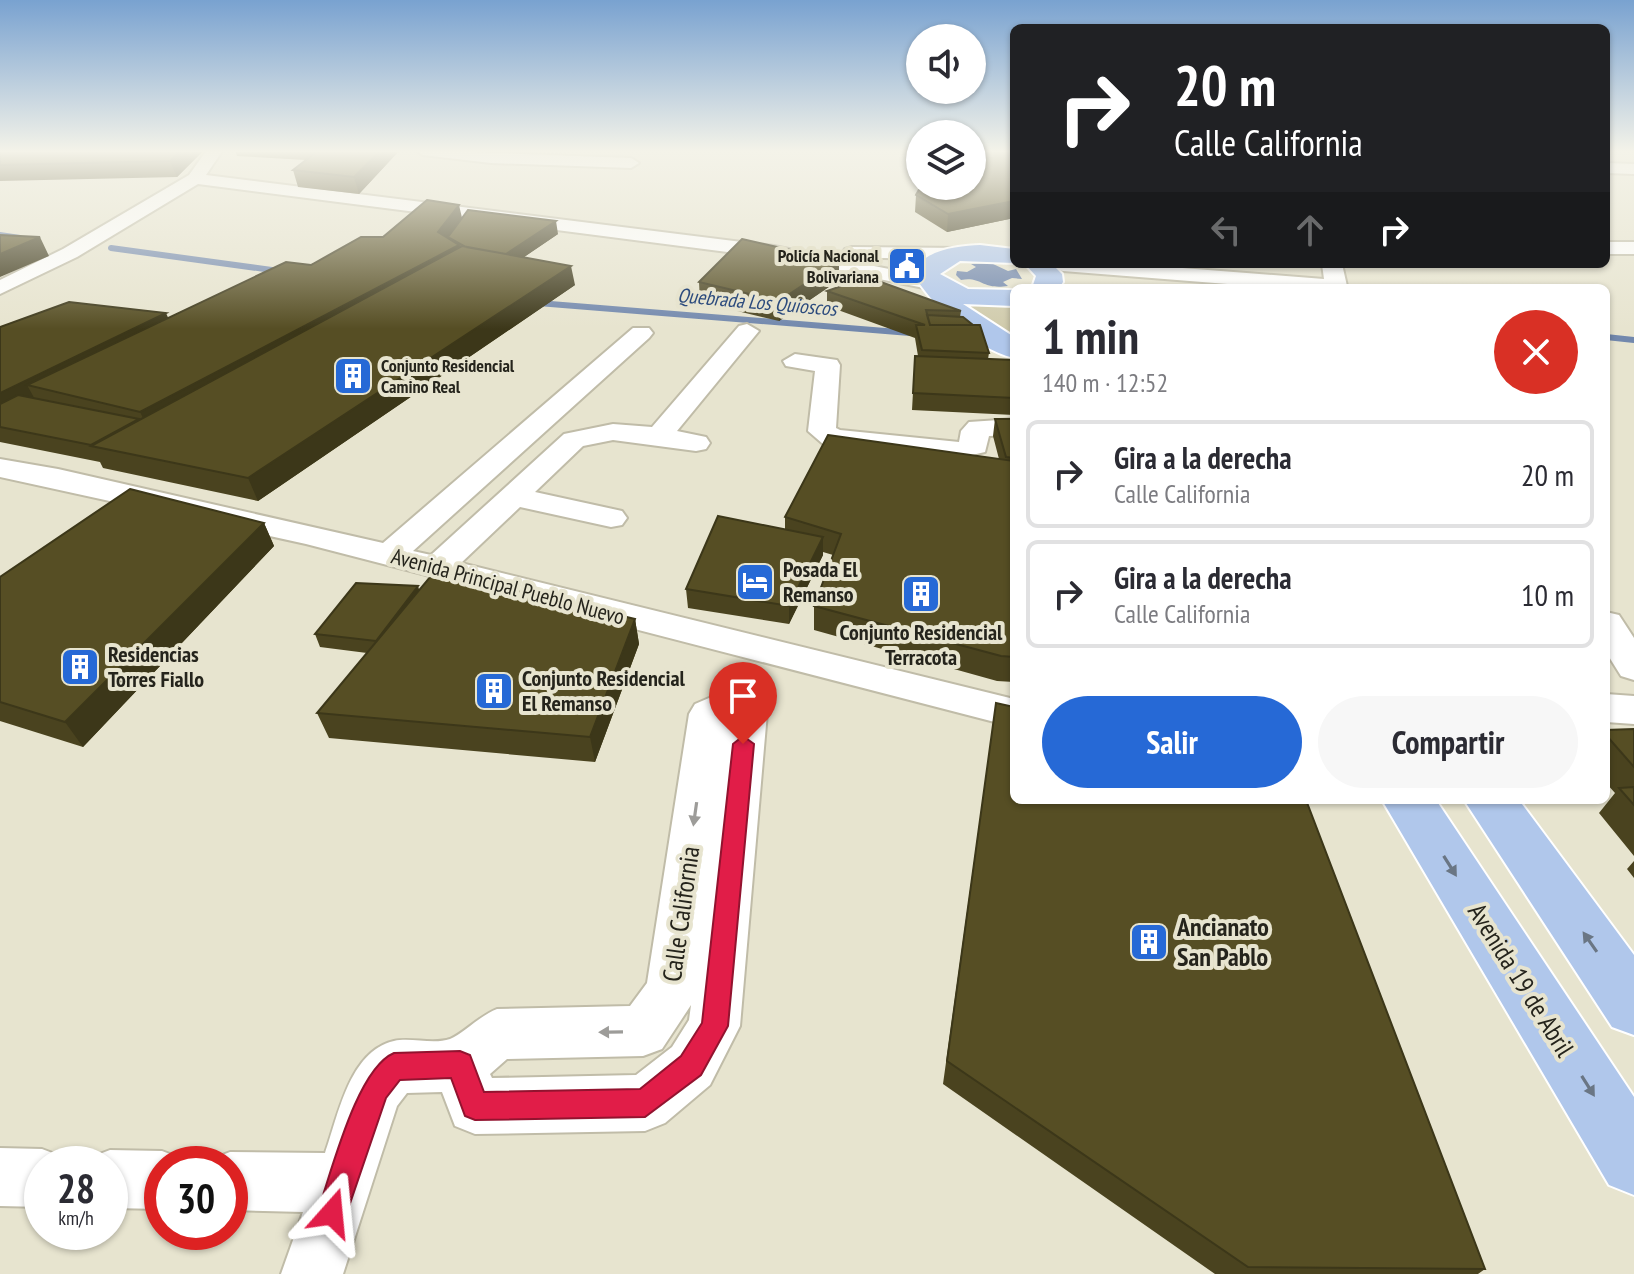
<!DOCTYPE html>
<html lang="es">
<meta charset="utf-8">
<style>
:root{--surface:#fff;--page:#f7f7f7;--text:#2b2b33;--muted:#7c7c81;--line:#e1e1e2;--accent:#2669d6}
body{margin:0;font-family:"PT Sans Narrow",sans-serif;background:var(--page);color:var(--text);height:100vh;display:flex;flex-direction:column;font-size:30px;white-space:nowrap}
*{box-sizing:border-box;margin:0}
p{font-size:26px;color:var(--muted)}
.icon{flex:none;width:44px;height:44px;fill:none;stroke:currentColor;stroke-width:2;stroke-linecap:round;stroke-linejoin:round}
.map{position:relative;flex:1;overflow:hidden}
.sheet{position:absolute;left:1010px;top:284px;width:600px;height:520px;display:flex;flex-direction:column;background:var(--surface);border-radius:12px;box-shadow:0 2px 6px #0004}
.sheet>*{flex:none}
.banner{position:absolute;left:1010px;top:24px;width:600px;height:244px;border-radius:12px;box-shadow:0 2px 6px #0004;background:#202124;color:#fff;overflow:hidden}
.controls{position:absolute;left:906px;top:24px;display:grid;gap:16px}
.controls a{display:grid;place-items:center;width:80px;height:80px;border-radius:50%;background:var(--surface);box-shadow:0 2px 6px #0004;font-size:40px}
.speed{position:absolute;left:24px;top:1146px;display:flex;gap:16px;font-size:40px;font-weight:700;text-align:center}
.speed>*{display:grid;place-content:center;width:104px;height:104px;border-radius:50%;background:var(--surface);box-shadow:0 2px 6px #0004;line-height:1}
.speed small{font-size:20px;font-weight:400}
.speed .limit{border:12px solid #d22;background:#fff;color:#111}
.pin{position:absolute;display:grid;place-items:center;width:68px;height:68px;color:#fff;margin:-82px -34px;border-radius:50% 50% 50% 0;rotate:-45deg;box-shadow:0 0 8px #0007}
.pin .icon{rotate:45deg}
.me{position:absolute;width:88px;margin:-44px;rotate:18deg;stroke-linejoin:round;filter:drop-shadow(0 0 6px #0008)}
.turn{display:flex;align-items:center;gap:28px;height:168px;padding:0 32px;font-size:36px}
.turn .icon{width:104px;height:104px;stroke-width:2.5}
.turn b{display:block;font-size:56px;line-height:68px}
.lanes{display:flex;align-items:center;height:76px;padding:0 32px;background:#0003;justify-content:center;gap:40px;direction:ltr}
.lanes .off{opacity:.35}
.round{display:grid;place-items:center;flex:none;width:84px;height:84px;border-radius:42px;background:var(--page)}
.headline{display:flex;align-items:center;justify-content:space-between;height:136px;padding:0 32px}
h1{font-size:48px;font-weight:800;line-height:60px}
.primary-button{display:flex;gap:16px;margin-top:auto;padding:16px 32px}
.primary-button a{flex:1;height:92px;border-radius:48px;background:var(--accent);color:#fff;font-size:32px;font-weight:800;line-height:92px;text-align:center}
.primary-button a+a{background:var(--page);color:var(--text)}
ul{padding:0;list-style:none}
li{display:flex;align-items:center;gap:24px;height:108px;margin:0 16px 12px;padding:0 16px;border:4px solid var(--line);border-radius:12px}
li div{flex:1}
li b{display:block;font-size:30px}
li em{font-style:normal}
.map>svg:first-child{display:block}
.green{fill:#d0cbac}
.water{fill:#7288ad}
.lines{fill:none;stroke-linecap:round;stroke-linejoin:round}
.stream-far1{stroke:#7288ad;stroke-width:4}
.stream{stroke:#7288ad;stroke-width:6}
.minor-casing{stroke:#c0bca8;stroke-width:4}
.major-casing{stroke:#fff;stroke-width:4}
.minor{fill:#fff;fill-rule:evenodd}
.major{fill:#b0c7eb;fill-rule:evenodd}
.wall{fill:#4a431f}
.shaded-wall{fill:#3c3719}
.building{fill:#564e24;stroke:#3c3719;stroke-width:2}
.oneway{fill:#9d9c99}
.oneway2{fill:#6a7684}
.route{fill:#e11d48;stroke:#92132f;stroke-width:2}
.labels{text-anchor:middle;stroke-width:8;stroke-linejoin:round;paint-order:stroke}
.far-poi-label{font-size:18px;font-weight:bold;fill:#25241c;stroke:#e7e4cf;text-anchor:end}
.far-water-label{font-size:20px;font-style:italic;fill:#2c4b7d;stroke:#e7e4cf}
.poi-label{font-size:22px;font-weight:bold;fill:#25241c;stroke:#e7e4cf;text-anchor:start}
.street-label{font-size:22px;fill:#25241c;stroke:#e7e4cf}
.near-street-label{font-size:26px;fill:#25241c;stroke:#e7e4cf}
.near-poi-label{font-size:26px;font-weight:bold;fill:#25241c;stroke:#e7e4cf;text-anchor:start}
</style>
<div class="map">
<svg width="1634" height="1274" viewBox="0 0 1634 1274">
<rect width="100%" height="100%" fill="#e7e4cf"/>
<path class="green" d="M1014 303V337L963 306Z"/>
<path class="water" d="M991 263 1008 271 1016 269 1022 279 1012 278 1003 282 1008 286C981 290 982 276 961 280L956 275 957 271 967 272 976 267 971 264Z"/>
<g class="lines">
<path class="stream-far1" d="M0 234 20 237
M111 248 118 249"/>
<path class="stream" d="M111 248 279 271
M538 303 910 333
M1606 337 1634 340"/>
<defs>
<path id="minor" d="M207 150H223L206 175 774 246 934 278 945 284 934 290 774 258 198 184 77 257 0 294V280L63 249 189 175Z
M415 150 631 158 639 163 631 168 491 163 423 155Z
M1606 163 1634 164V174L1606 173Z
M1606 242H1634V254H1606Z
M852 247 963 248 973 254 963 260 845 257 842 253 845 249Z
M1053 264H1131L1324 279 1322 264H1342L1347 286 1279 288 1063 271 1056 269Z
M747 324 759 331 677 431 706 437 710 443 706 449 696 451 613 440 583 446 535 492 622 511 627 518 622 525 611 527 520 507 461 563 1014 699V727L306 544 0 477V459L58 469 383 543 633 328H649L653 333 649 338 413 551 431 555 564 434 613 424 652 427 739 326Z
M795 354 837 360 840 365 836 428 840 430 959 442 961 431 969 422 1014 419V435L989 436 985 452 959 458 823 444 808 431 815 371 786 366 783 361Z
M1606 612 1619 615 1634 638V680L1621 676 1606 652Z
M730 689 761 703 767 713 740 1026 710 1085 665 1123 645 1131 475 1134 455 1126 442 1092 407 1093 397 1106 343 1274H281L303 1212 230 1210V1164H208L209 1160 230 1152 325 1153C338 1117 349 1051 394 1041 411 1037 433 1045 450 1039 463 1034 479 1016 497 1009L630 1006 647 983 689 714 695 704ZM691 1005 689 1020 672 1047 636 1075 492 1078 490 1074 507 1059 643 1056 662 1049Z
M1606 694 1634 696V724L1606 722Z
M0 1148 42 1149 63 1157 65 1164H42V1207L0 1206Z
M110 1150 162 1151 183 1159 185 1164H162V1209L110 1208V1164H87L89 1158Z"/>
<path id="major" d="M980 245 1014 249V263L960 261 940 274 968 289 1014 290V306L963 304 1014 337V358C971 347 938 310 914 276 919 249 959 246 980 245Z
M1025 264H1052L1062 274 1063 282 1059 288H1032L1036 276Z
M1382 800H1436L1634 1097V1195L1609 1185Z
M1464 800H1519L1634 955V1035L1612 1027Z"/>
</defs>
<use href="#minor" class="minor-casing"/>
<use href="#major" class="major-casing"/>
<use href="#minor" class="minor"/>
<use href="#major" class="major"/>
</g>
<path class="wall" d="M0 150H204L177 177 0 181Z
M235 150H398V152L359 194 298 187 293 170 306 160 237 156Z
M1014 150V218L947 232 915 212 916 195Z
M462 218 558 234 524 257 575 285 258 501 103 468 100 462 0 442V327L168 318 383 237Z
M839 261V280L779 321 700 302 699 282Z
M827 291 961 311 960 317 989 353 988 359 1014 360V415L912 410 915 356H918L915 338 827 306Z
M995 419H1014V682L997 681 814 630V606L833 555 823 552V555L789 624 688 608 686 589 785 529V517L999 459 993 436Z
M264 523 274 546 83 747 0 721V577Z
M419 590 635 619 639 644 595 762 329 738 317 713 367 653 320 647 315 634Z
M996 703 1485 1269 1478 1274H1215L943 1084Z
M1634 729V856L1599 813 1615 793 1606 783V730Z
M1634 861V878L1627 869Z"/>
<path class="shaded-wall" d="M182 150H204L177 177 170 161Z
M381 150H398V152L359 194 354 177Z
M1014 201V218L947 232 948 214Z
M459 205 463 222 448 237 449 242 438 232Z
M556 221 558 234 508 268 505 254Z
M40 237 49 256 0 277V254Z
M459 245 464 263 151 434 140 412Z
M839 261V280L779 321V301Z
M571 266 575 285 258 501 248 478Z
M166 313 175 333 27 385 37 403 0 421V393Z
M264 523 274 546 83 747 65 722Z
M823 537V555L789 624V606Z
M418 586 422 599 376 641Z
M635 619 639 644 595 762 590 737Z"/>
<path class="building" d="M0 150H182L170 161 0 165Z
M319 150H381L354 177 293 170Z
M972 150H1014V201L948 214 916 195 921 186H972Z
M427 200 459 205 438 232 459 245 140 412 27 385 286 262 311 265 361 237H383Z
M468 210 556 221 506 254 466 247 448 237Z
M0 235 40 237 0 254Z
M742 239 839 261 779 301 699 282Z
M462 246 571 266 248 478 91 446Z
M867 277 961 311 926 310 930 325H980L989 353 922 350 916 325H925L827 291Z
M69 302 166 313 0 393V327Z
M927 315 963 317 973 325H930Z
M915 356 1014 360V398L913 393Z
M18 395 139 419 91 445 0 427V404Z
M995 419H1014V458L1006 457Z
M828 435 1014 461V657L1001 656 814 606 841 534 785 517Z
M130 489 264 523 65 722 0 702V577Z
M718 516 823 537 789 606 686 589Z
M435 571 635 619 590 737 317 713Z
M356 583 418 586 376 641 315 634Z
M996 703 1014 707V800H1306L1485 1269 1248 1267 947 1061Z
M1634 729V767L1606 735V730Z
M1634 787V805L1619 788Z"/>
<defs><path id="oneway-solid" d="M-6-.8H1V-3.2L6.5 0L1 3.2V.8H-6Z" transform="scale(2)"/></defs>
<g class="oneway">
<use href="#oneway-solid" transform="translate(695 814) rotate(98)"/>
<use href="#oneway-solid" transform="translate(611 1032) rotate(179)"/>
</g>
<g class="oneway2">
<use href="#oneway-solid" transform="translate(1450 866) rotate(58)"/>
<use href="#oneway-solid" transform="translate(1590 942) rotate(-125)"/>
<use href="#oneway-solid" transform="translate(1588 1086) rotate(58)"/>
</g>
<linearGradient id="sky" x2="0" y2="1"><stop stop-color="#79a2d0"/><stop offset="0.46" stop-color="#f4f3e9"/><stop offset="1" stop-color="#f4f3e9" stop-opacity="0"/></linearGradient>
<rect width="1634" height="329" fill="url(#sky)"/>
<path class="route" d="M743 736 754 744 728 1026 701 1075 645 1117 475 1120 465 1116 451 1078 400 1080 386 1098 343 1224 332 1229 321 1224 317 1213C331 1175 356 1069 394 1053L460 1051 470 1055 484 1092 640 1089 681 1056 702 1023 733 744Z"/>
<defs>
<symbol id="civic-square" viewBox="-11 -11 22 22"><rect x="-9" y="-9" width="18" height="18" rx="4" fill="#2669d6" stroke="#e7e4cf"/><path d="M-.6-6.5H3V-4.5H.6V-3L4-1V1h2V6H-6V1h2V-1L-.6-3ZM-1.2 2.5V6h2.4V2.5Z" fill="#fff"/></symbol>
<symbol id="building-square" viewBox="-11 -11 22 22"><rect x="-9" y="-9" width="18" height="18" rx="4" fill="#2669d6" stroke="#e7e4cf"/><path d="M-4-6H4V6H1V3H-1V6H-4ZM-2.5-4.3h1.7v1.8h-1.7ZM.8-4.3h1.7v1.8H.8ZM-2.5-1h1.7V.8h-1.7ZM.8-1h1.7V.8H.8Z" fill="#fff"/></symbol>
<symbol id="hotel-square" viewBox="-11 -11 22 22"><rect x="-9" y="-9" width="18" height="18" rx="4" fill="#2669d6" stroke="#e7e4cf"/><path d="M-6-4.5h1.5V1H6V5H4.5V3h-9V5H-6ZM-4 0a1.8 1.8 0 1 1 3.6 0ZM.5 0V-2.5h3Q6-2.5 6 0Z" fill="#fff"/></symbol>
</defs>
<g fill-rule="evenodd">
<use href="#civic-square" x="885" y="244" width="44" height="44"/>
<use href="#building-square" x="331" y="354" width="44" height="44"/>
<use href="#hotel-square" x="733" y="560" width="44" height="44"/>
<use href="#building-square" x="899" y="572" width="44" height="44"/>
<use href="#building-square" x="58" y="645" width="44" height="44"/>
<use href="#building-square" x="472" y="669" width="44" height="44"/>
<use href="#building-square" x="1127" y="920" width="44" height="44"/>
</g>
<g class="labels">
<g class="far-poi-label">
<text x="879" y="262">Policía Nacional<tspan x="879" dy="21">Bolivariana</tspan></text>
<text x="381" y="372" text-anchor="start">Conjunto Residencial<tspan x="381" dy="21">Camino Real</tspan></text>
</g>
<g class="far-water-label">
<text transform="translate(757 302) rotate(5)" y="7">Quebrada Los Quioscos</text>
</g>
<g class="poi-label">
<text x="783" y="577">Posada El<tspan x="783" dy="25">Remanso</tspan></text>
<text x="921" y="640" text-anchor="middle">Conjunto Residencial<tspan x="921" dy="25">Terracota</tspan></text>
<text x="108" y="662">Residencias<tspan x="108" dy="25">Torres Fiallo</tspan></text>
<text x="522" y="686">Conjunto Residencial<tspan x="522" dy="25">El Remanso</tspan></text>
</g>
<g class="street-label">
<text transform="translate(508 586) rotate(15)" y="8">Avenida Principal Pueblo Nuevo</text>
</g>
<g class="near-street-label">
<text transform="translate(681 914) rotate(-82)" y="9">Calle California</text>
<text transform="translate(1521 980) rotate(58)" y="9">Avenida 19 de Abril</text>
</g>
<g class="near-poi-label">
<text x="1177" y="936">Ancianato<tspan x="1177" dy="30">San Pablo</tspan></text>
</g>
</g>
</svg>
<div class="controls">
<a><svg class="icon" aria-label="sound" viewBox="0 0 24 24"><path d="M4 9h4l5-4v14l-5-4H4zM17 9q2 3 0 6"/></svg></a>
<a><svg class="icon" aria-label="layers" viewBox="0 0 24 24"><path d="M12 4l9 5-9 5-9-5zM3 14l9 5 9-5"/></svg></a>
</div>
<div class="speed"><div>28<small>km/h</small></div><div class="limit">30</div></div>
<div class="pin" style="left:743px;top:744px;background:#d93025"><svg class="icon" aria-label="arrive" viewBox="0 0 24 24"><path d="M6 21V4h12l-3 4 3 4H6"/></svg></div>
<svg class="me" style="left:332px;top:1213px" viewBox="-20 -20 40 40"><path d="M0-17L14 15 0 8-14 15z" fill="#e11d48" stroke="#fff" stroke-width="4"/></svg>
<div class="banner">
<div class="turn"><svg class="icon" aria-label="right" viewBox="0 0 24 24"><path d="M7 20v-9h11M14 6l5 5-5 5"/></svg><div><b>20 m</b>Calle California</div></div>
<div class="lanes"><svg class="icon off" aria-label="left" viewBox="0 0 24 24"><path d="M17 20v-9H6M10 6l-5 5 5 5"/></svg><svg class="icon off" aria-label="ahead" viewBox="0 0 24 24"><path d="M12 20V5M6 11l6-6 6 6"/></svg><svg class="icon" aria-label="right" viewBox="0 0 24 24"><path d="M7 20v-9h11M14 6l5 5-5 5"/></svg></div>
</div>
<section class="sheet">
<div class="headline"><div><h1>1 min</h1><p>140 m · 12:52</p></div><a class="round" style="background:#d93025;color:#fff"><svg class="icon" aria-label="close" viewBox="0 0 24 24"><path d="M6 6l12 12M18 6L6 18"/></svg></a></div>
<ul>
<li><svg class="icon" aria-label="right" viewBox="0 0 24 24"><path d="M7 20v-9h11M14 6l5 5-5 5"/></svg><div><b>Gira a la derecha</b><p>Calle California</p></div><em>20 m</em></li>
<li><svg class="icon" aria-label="right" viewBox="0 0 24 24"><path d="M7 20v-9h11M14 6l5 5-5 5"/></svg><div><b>Gira a la derecha</b><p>Calle California</p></div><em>10 m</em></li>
</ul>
<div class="primary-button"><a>Salir</a><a>Compartir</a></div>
</section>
</div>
